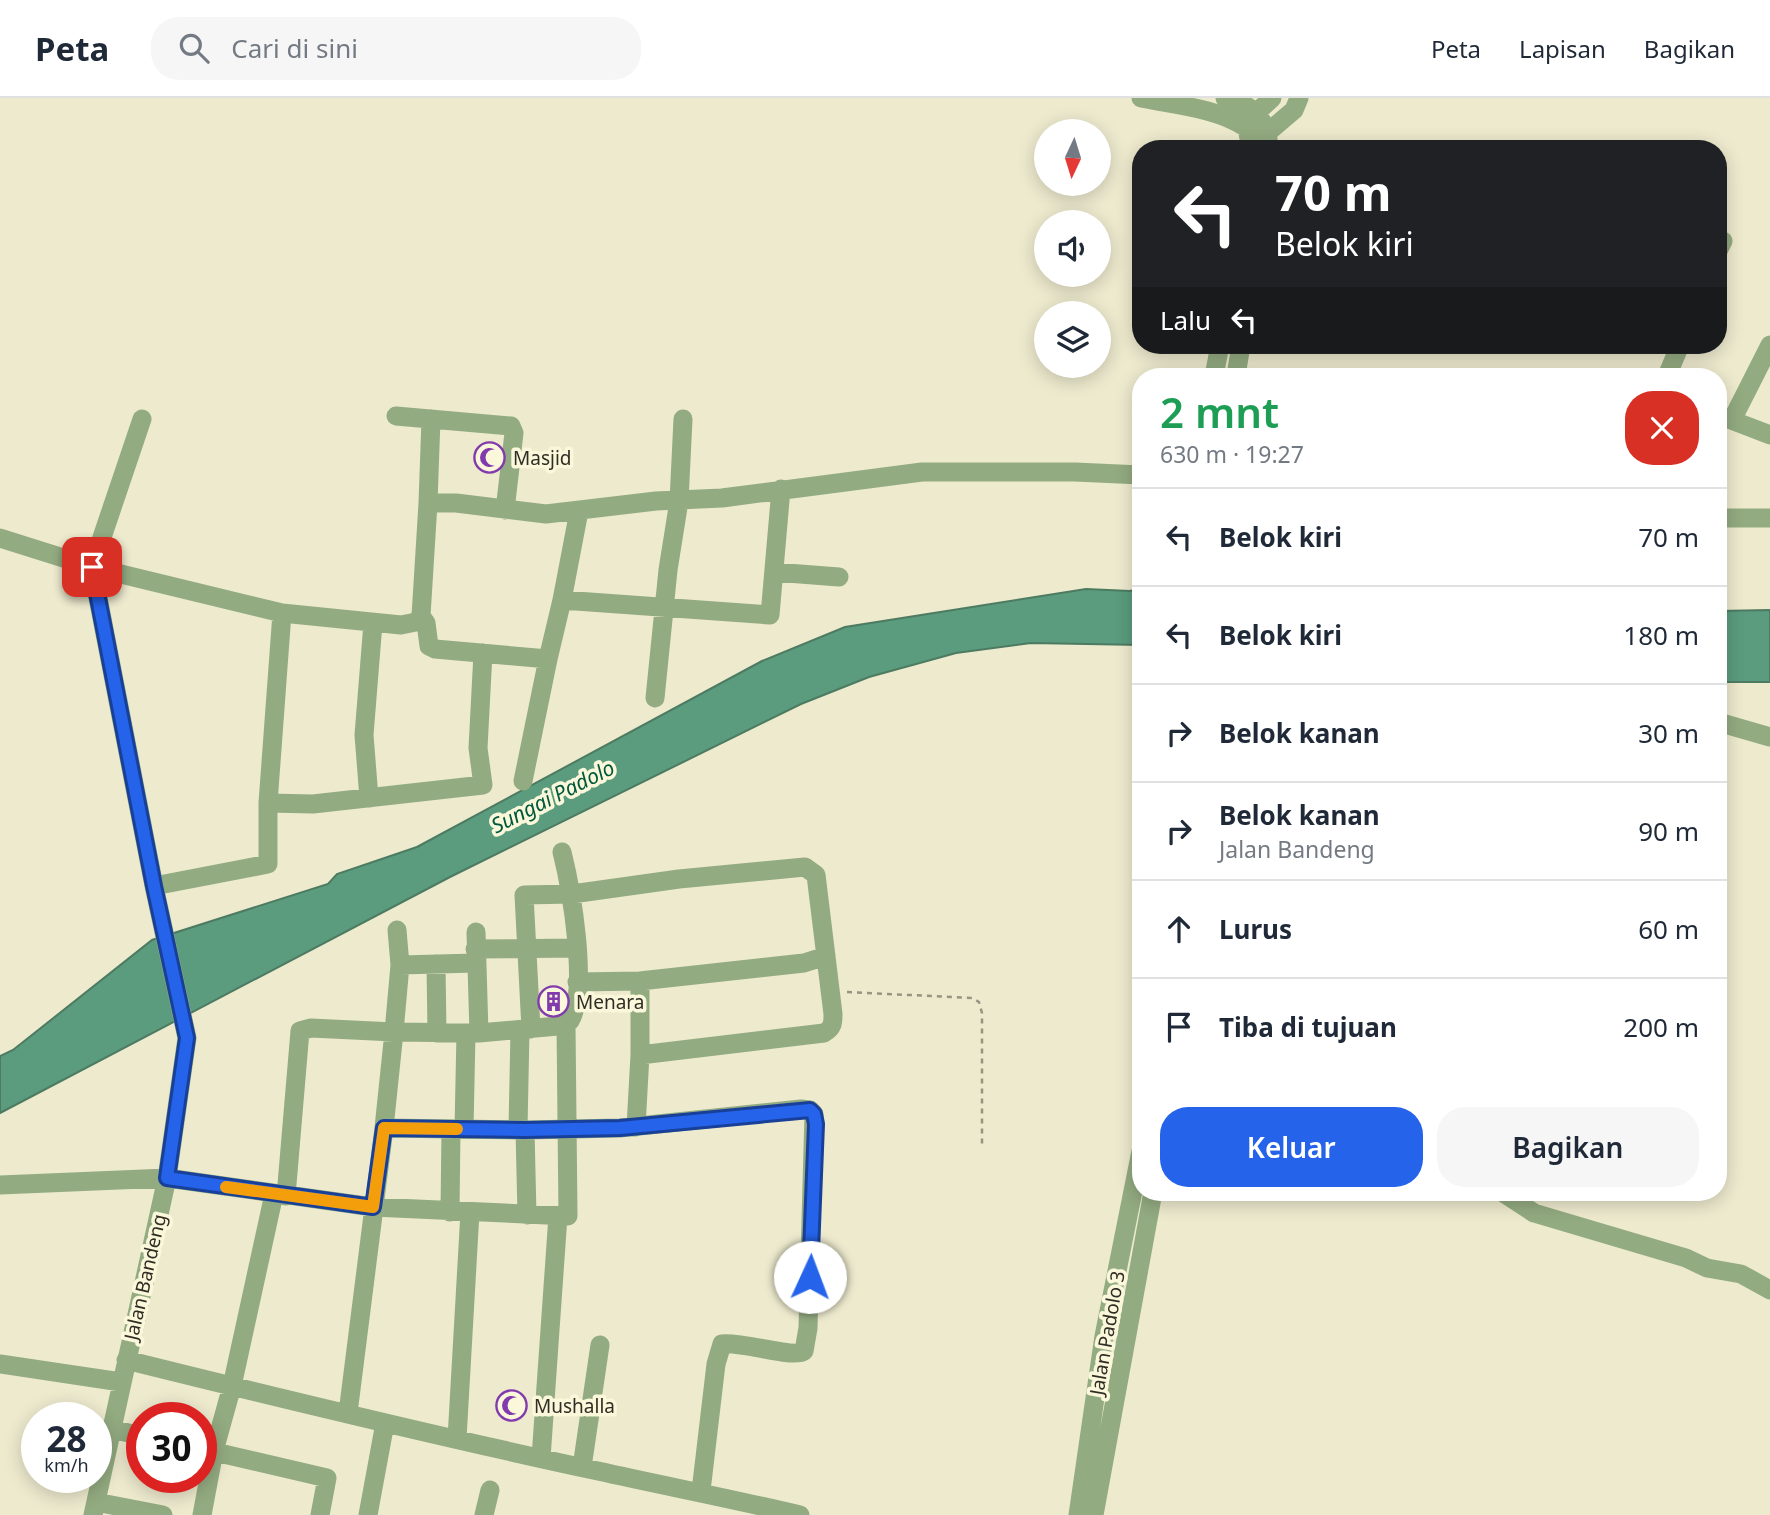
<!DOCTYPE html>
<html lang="id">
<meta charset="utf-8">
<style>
:root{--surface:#fff;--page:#f6f6f7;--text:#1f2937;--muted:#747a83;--line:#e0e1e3;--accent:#2563eb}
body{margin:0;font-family:"Noto Sans",sans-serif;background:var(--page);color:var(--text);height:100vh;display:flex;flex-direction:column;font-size:26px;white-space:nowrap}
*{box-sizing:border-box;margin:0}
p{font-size:23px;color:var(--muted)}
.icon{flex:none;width:38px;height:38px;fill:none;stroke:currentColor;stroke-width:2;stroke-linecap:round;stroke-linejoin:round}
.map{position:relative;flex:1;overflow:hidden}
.panel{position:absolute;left:1132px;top:270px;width:595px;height:833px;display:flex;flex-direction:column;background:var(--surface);border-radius:28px;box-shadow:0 4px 18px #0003}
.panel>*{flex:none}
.hud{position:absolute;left:1132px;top:42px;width:595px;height:214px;border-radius:28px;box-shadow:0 4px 18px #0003;background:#202124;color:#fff;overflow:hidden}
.needle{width:46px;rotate:184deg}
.controls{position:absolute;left:1034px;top:21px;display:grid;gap:14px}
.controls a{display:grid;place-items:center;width:77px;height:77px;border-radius:50%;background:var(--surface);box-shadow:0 4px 18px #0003;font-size:35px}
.speed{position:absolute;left:21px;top:1304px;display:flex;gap:14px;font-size:35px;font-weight:700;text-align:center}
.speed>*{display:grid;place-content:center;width:91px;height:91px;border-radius:50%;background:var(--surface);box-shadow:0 4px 18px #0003;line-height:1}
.speed small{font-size:18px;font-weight:400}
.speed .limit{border:10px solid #d22;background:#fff;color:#111}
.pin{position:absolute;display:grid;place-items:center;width:60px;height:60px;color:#fff;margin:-30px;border-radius:14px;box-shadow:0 4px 10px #0006}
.me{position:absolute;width:77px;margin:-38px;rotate:2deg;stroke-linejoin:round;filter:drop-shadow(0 0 5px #0008)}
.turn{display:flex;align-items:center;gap:24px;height:147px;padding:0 28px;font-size:32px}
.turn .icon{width:91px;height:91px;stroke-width:2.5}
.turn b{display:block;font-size:49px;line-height:60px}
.then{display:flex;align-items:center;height:66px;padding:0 28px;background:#0003;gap:14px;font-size:26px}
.round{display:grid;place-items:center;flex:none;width:74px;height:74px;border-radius:28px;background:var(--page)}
.head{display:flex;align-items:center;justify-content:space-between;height:119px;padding:0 28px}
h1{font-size:42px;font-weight:600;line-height:52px;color:#1e9e55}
.action{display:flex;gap:14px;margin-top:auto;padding:14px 28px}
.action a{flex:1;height:80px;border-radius:28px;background:var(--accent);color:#fff;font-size:28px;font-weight:600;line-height:80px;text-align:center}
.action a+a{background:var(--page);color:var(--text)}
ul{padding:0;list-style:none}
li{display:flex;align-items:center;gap:21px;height:98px;padding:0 28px;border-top:2px solid var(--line)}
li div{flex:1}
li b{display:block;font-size:26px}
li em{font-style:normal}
header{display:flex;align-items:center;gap:42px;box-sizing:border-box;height:98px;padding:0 35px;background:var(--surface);border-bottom:2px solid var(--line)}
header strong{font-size:33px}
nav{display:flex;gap:38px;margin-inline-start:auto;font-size:24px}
.search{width:490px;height:63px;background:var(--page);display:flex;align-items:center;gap:18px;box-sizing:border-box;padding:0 24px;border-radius:28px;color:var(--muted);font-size:26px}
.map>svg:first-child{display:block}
.water{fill:#5a9c7d;stroke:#4d7b62;stroke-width:2}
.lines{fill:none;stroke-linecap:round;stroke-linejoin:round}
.path{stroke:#979581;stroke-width:2.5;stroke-dasharray:5 5;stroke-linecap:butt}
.minor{stroke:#93ab81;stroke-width:19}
.route-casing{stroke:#184099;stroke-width:18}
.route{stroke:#2563eb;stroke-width:12}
.slow{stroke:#f59e0b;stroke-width:12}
.labels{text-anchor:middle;stroke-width:7;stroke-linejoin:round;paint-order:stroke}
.poi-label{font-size:19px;fill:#302e24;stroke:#faf7db;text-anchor:start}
.street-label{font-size:19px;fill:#302e24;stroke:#faf7db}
.water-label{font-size:21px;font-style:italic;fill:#00593b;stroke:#faf7db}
</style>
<header>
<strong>Peta</strong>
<div class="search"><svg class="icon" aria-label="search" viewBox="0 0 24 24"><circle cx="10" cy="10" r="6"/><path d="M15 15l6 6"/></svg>Cari di sini</div>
<nav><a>Peta</a><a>Lapisan</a><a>Bagikan</a></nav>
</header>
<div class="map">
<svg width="1770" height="1417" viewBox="0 0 1770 1417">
<rect width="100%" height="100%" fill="#edeace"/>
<path class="water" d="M1141 490V547L1031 545 956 555 869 579 801 606 450 779 0 1015V958L13 952 152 842 328 786 337 776 417 749 762 563 845 529 1086 491 1130 493Z
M1770 512V584H1719V513Z"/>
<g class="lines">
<path class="path" d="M847 894 972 900 979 904 982 915V1050"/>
<path class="minor" d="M1141 0C1176 7 1217 10 1247 30L1251 51
M1225 0C1253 6 1268 22 1269 51
M1256 15 1272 0
M1267 35 1294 12 1299 0
M1718 153 1723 143
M1214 278 1220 247
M1236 278 1241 247
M1667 278 1680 247
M1718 317 1770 337
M396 318 511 328 514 335 505 412
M142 321 92 469 282 515 401 527 416 524 421 518 428 405H456L546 416 656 403 722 400 922 374H1075L1141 377
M1732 322 1770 247
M428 405 431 321
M1718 420H1770
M0 440 92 469 154 788 187 940 167 1080 93 1417
M774 474 839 479
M562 502 770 517 781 391
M421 518 426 525 429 548 435 551 548 561 562 502 579 413
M655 600 668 472 679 403 683 321
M1718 624 1770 639
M523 683 548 561
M369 700 364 637 373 525
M268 705 313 706 483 687 478 650 483 555
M154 788 268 766V705L282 515
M476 834 479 935
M475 851 576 850
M436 866 437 935
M400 867 476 865
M577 884 640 883 804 865 826 858
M531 931 524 797 572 796 679 781 805 769 816 777 833 916C833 925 833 930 824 935L640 957
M636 1029 640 957V883
M384 1030 525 1032 620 1030 801 1011 810 1012 814 1016 808 1230 804 1253C793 1261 742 1243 722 1246L716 1266 701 1393
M464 1031 466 935
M518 1031 520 932
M525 1032 527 1117
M0 1087 167 1080 373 1109 568 1118 566 927
M1502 1094 1534 1115 1686 1160 1707 1170 1741 1176 1770 1192
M286 1098 300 933 311 930 394 934 400 867 397 832
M450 1114 451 1031
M126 1262C283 1301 440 1339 598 1373 665 1388 733 1401 800 1417
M0 1266 121 1284
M348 1315 384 1030 394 934 479 935 558 928 570 923C589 891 571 790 562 754
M111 1331 142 1338
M457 1341 470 1114
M202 1351 327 1380 320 1417
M541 1360 558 1118
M582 1369 600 1247
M96 1404 163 1417
M202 1417 214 1353 232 1288 274 1096
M368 1417 385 1325
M484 1417 490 1392
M1078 1417 1104 1238 1141 1053
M1094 1417 1153 1094"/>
</g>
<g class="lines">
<defs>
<path id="route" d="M92 469 154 788 187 940 167 1080 373 1109 384 1030 525 1032 620 1030 810 1012 814 1016 816 1026 810 1179"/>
</defs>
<use href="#route" class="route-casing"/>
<use href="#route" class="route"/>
<path class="slow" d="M226 1089 373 1109 384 1030 457 1031"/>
</g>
<defs>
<symbol id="mosque-ring" viewBox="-11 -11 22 22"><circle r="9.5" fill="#faf7db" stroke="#823bad" stroke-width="1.5"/><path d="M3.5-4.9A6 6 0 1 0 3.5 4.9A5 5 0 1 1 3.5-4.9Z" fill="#823bad"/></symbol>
<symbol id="building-ring" viewBox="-11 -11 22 22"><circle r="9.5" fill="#faf7db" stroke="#823bad" stroke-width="1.5"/><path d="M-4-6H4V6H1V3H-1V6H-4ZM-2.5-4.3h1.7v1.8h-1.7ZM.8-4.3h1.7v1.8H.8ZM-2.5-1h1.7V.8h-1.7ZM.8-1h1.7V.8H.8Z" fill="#823bad"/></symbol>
</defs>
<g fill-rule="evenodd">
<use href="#mosque-ring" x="472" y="342" width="35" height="35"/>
<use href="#building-ring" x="536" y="886" width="35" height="35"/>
<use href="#mosque-ring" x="494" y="1290" width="35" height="35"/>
</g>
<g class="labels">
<g class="poi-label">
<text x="513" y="367">Masjid</text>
<text x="576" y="911">Menara</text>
<text x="534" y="1315">Mushalla</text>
</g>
<g class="street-label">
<text transform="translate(145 1179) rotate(-77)" y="7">Jalan Bandeng</text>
<text transform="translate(1107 1235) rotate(-80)" y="7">Jalan Padolo 3</text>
</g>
<g class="water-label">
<text transform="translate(553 699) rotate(-27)" y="7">Sungai Padolo</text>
</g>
</g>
</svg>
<div class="controls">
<a><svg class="needle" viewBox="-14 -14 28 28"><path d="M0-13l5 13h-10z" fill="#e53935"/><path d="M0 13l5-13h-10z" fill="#747a83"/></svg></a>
<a><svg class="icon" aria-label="sound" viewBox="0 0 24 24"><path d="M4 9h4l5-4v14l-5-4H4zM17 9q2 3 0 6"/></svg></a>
<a><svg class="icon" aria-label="layers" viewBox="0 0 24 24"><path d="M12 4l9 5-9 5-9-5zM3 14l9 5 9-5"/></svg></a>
</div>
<div class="speed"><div>28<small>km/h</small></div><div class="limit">30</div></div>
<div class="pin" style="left:92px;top:469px;background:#d93025"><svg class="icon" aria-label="arrive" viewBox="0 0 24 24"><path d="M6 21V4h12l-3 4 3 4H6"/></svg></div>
<svg class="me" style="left:810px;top:1179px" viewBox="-20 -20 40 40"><circle r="19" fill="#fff"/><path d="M0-13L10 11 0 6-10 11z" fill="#2563eb"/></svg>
<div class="hud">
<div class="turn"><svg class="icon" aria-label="left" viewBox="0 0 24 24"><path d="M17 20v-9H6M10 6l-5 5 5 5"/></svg><div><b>70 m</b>Belok kiri</div></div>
<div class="then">Lalu<svg class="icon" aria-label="left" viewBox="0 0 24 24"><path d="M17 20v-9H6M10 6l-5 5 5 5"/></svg></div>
</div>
<section class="panel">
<div class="head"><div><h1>2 mnt</h1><p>630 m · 19:27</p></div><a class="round" style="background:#d93025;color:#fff"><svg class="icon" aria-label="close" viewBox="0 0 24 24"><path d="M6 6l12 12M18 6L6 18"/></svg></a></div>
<ul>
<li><svg class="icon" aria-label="left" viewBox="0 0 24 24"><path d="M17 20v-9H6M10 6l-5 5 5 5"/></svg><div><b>Belok kiri</b></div><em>70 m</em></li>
<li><svg class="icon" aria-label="left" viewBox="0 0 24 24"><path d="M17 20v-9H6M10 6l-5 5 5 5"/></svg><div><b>Belok kiri</b></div><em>180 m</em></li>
<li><svg class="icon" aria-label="right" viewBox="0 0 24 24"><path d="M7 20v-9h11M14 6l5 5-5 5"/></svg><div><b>Belok kanan</b></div><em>30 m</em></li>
<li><svg class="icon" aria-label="right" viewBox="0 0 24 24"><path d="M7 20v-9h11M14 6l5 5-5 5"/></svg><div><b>Belok kanan</b><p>Jalan Bandeng</p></div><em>90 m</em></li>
<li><svg class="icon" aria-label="ahead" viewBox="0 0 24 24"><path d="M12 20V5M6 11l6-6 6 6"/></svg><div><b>Lurus</b></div><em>60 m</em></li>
<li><svg class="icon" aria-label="arrive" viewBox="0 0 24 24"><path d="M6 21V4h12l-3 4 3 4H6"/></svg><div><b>Tiba di tujuan</b></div><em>200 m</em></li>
</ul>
<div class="action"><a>Keluar</a><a>Bagikan</a></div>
</section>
</div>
